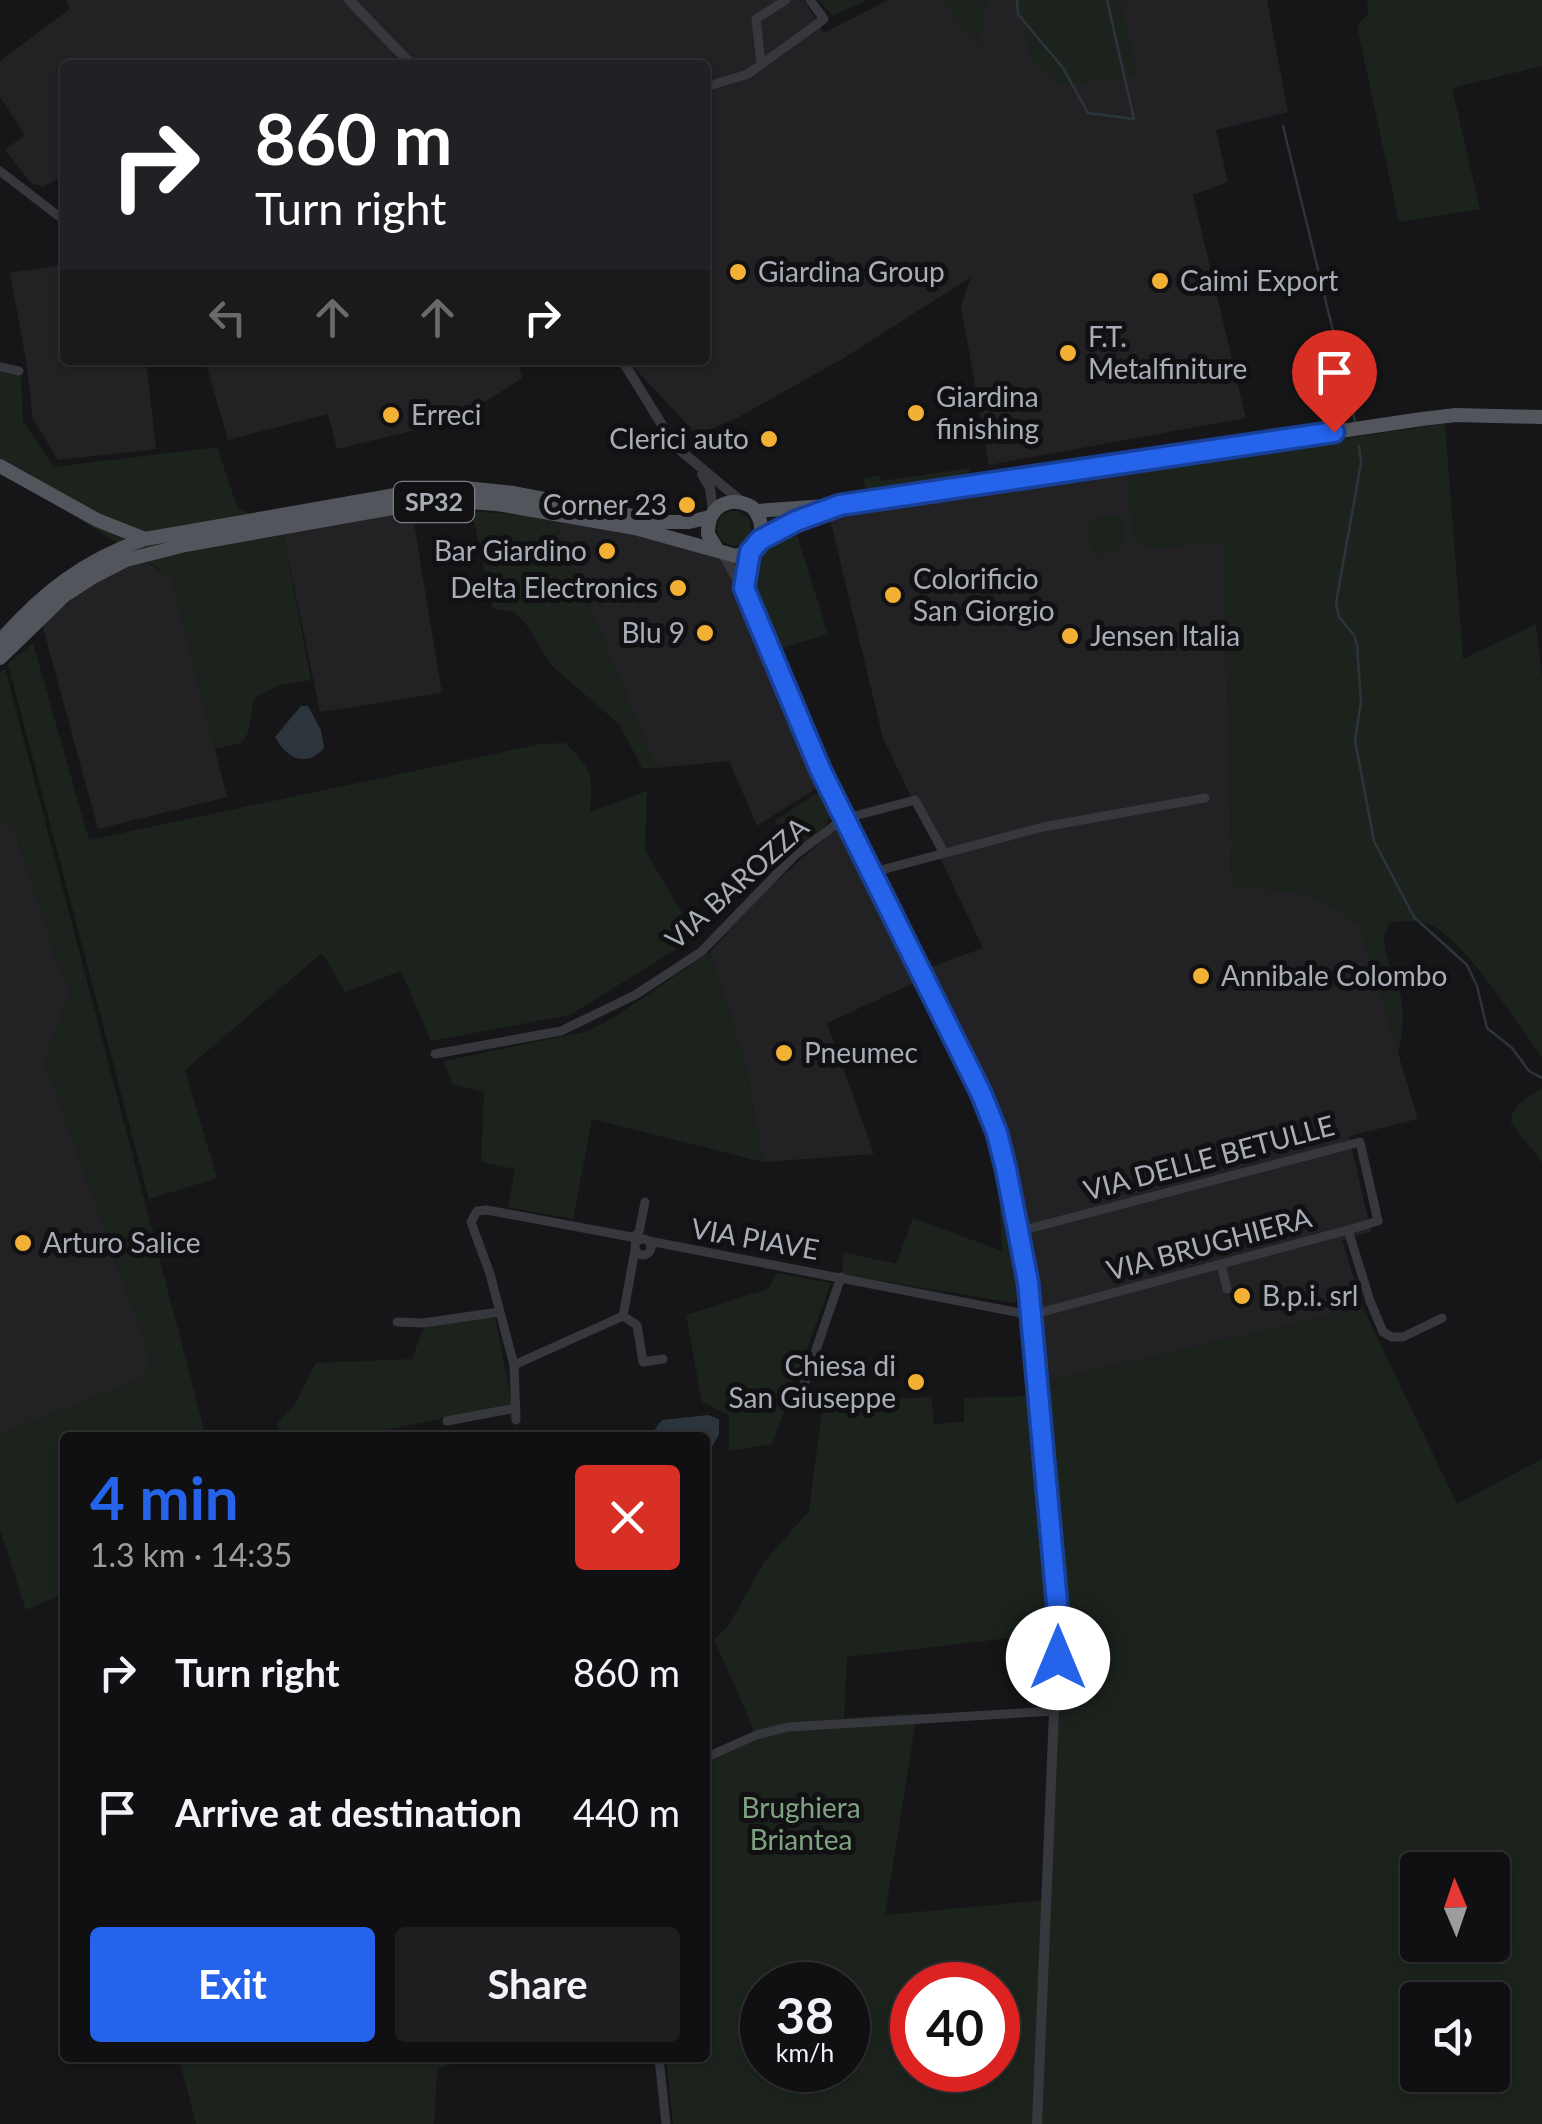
<!DOCTYPE html>
<meta charset="utf-8">
<style>
:root{--surface:#101012;--page:#1e1e20;--text:#f1f3f6;--muted:#9c9d9f;--line:#303032;--accent:#2563eb}
body{margin:0;font-family:Lato,sans-serif;background:var(--page);color:var(--text);height:100vh;display:flex;flex-direction:column;font-size:38px;white-space:nowrap}
*{box-sizing:border-box;margin:0}
p{font-size:32px;color:var(--muted)}
.icon{flex:none;width:55px;height:55px;fill:none;stroke:currentColor;stroke-width:2;stroke-linecap:round;stroke-linejoin:round}
.map{position:relative;flex:1;overflow:hidden}
.side{position:absolute;left:60px;top:1432px;width:650px;height:630px;display:flex;flex-direction:column;background:var(--surface);border-radius:10px;box-shadow:0 2px 8px #0004,0 0 0 2px var(--line)}
.side>*{flex:none}
.guide{position:absolute;left:60px;top:60px;width:650px;height:305px;border-radius:10px;box-shadow:0 2px 8px #0004,0 0 0 2px var(--line);background:#202124;color:#fff;overflow:hidden}
.needle{width:65px;rotate:358deg}
.fabs{position:absolute;left:1400px;top:1852px;display:grid;gap:20px}
.fabs a{display:grid;place-items:center;width:110px;height:110px;border-radius:10px;background:var(--surface);box-shadow:0 2px 8px #0004,0 0 0 2px var(--line);font-size:50px}
.speed{position:absolute;left:740px;top:1962px;display:flex;gap:20px;font-size:50px;font-weight:700;text-align:center}
.speed>*{display:grid;place-content:center;width:130px;height:130px;border-radius:50%;background:var(--surface);box-shadow:0 2px 8px #0004,0 0 0 2px var(--line);line-height:1}
.speed small{font-size:25px;font-weight:400}
.speed .limit{border:15px solid #d22;background:#fff;color:#111}
.pin{position:absolute;display:grid;place-items:center;width:85px;height:85px;color:#fff;margin:-102px -42px;border-radius:50% 50% 50% 0;rotate:-45deg;box-shadow:0 0 10px #0007}
.pin .icon{rotate:45deg}
.me{position:absolute;width:110px;margin:-55px;rotate:0deg;stroke-linejoin:round;filter:drop-shadow(0 0 8px #0008)}
.turn{display:flex;align-items:center;gap:35px;height:210px;padding:0 30px;font-size:45px}
.turn .icon{width:130px;height:130px;stroke-width:2.5}
.turn b{display:block;font-size:70px;line-height:85px}
.lanes{display:flex;align-items:center;height:95px;padding:0 30px;background:#0003;justify-content:center;gap:50px;direction:ltr}
.lanes .off{opacity:.35}
.round{display:grid;place-items:center;flex:none;width:105px;height:105px;border-radius:10px;background:var(--page)}
.head{display:flex;align-items:center;justify-content:space-between;height:170px;padding:0 30px}
h1{font-size:60px;font-weight:700;line-height:75px;color:var(--accent)}
.button{display:flex;gap:20px;margin-top:auto;padding:20px 30px}
.button a{flex:1;height:115px;border-radius:10px;background:var(--accent);color:#fff;font-size:40px;font-weight:700;line-height:115px;text-align:center}
.button a+a{background:var(--page);color:var(--text)}
ul{padding:0;list-style:none}
li{display:flex;align-items:center;gap:30px;height:140px;padding:0 30px}
li div{flex:1}
li b{display:block;font-size:38px}
li em{font-style:normal}
.map>svg:first-child{display:block}
.built{fill:#222225}
.green{fill:#1c231d;fill-rule:evenodd}
.water{fill:#2c353c}
.lines{fill:none;stroke-linecap:round;stroke-linejoin:round}
.stream{stroke:#2c353c;stroke-width:2.5}
.minor{stroke:#37383d;stroke-width:9}
.tertiary{stroke:#37383d;stroke-width:10}
.primary{stroke:#53555c;stroke-width:14}
.route-casing{stroke:#184099;stroke-width:25}
.route{stroke:#2563eb;stroke-width:18}
.poi-dot{fill:#f2b134;stroke:#111113;stroke-width:4}
.labels{text-anchor:middle;stroke-width:10;stroke-linejoin:round;paint-order:stroke}
.shield{fill:#111113;stroke:#7b7e86;stroke-width:2.5}
.shield-label{font-size:25px;font-weight:bold;fill:#a8adb8}
.poi-label{font-size:28px;fill:#a8adb8;stroke:#111113;text-anchor:start}
.street-label{font-size:28px;fill:#a8adb8;stroke:#111113}
.park-label{font-size:28px;fill:#7fa381;stroke:#111113}
</style>
<div class="map">
<svg width="1542" height="2124" viewBox="0 0 1542 2124">
<rect width="100%" height="100%" fill="#161618"/>
<path class="built" d="M66 0H804L824 33 888 0H1267L1288 112 1216 130 1228 182 1193 195 1246 418 989 465 961 306 971 277 844 358 737 418 697 435 627 360H705V65H65V174L43 187 31 183 5 150 25 135 0 97V61L70 9Z
M65 264V360H146L156 449 58 460 33 419 26 361 10 273Z
M205 360H517L522 378 457 420 337 449 328 414 228 440Z
M1222 457 1232 885 1309 894 1359 924 1418 1119 1349 1136 1371 1232 1342 1240 1363 1308 1044 1382 1035 1269 1027 1218 1006 1130 982 1070 930 967 983 948 883 738 829 515Z
M412 511 442 693 320 712 283 533Z
M554 518 620 525 716 554 735 582 820 786 757 826 729 761 656 768Z
M142 560 172 577 227 797 98 829 42 624 89 586Z
M0 820 14 828 55 956 71 992 44 1060 148 1350 149 1365 142 1379 0 1434Z
M837 827 914 983 827 1023 874 1154 763 1162 745 1062 710 952 759 897Z"/>
<path class="green" d="M819 0H867L833 16Z
M943 0H987L978 47Z
M1018 0H1121L1137 76 1061 85 1032 61Z
M1367 0H1542V66L1452 88 1480 209 1399 222 1357 26 1368 14Z
M0 372 21 376 23 421 54 467 217 447 237 507 283 533 311 680 280 685 254 698 248 733 241 743 214 749 172 577 0 470Z
M1445 424 1463 659 1536 624 1542 677V1057C1517 1024 1465 939 1429 924 1418 919 1402 921 1390 923 1374 946 1396 973 1401 998 1404 1017 1403 1034 1398 1053L1359 924 1309 894 1232 886 1224 543 1146 549 1134 540 1126 478 1131 469Z
M971 468 964 480 877 493 866 488 862 479 879 475 881 481Z
M717 528a17 17 0 1 1 34 0a17 17 0 1 1-34 0Z
M472 511 554 518 656 768H642L620 725 552 666 526 624 514 612 492 608Z
M1122 514 1126 540 1117 552 1092 555 1087 519Z
M795 529 828 634 775 650C755 597 734 562 795 529Z
M33 643 89 840 541 744 565 743C593 770 593 774 590 812L647 791 645 850 696 937 570 1015 431 1041 401 971 345 992 322 953 185 1070 217 1178 149 1199 8 664Z
M5 668 206 1437 65 1438V1593L26 1610 0 1530V1434L142 1379 149 1365 148 1350 44 1060 71 992 55 956 14 828 0 820V673Z
M821 790 831 815 824 827 795 850 775 821Z
M710 952 745 1062 763 1162 592 1119 573 1219 508 1207 515 1169 481 1162 484 1092 452 1084 444 1061 588 1031 615 1017Z
M1542 1088V1162L1511 1123C1510 1105 1529 1098 1542 1088Z
M998 1177H1004L1022 1289 1015 1303 842 1274 844 1252 896 1264 913 1218 1002 1251Z
M777 1273 831 1283 772 1444 729 1451V1415L702 1402 686 1315 768 1289Z
M1363 1308 1457 1504 1542 1459V2124H1040L1063 1628 1042 1399 1044 1382ZM1418 1870H1492V1945H1418ZM1418 2000H1492V2075H1418Z
M495 1317 512 1404 385 1430 382 1437H280L277 1424 295 1404 316 1363 412 1359 424 1326Z
M1031 1396 1052 1614 1047 1616 1052 1627 1051 1633 847 1657 844 1718 917 1713 885 1915 1047 1900 1037 2124H673L666 2058H705V1763L760 1736 756 1735 714 1639 729 1625 764 1562 809 1511 823 1402 931 1397 934 1424 964 1422V1398ZM762 1985H848V2070H762ZM912 1985H998V2070H912Z
M179 2058H466L437 2069 434 2124H196Z"/>
<path class="water" d="M301 706H308L321 730 324 748C306 768 287 759 275 737Z
M708 1415 719 1419V1434L710 1451 705 1452V1438L649 1437 662 1420Z"/>
<g class="lines">
<path class="stream" d="M1017 0 1018 14 1063 68 1088 113 1134 119 1107 0
M1283 126 1355 421
M1359 446 1361 463 1336 603 1339 617 1354 635 1357 645 1361 702 1355 740 1374 841 1414 917 1467 965 1477 986 1487 1028 1512 1048 1529 1071 1542 1078"/>
<path class="minor" d="M761 64 756 19 786 0
M705 87 748 74 824 19 810 0
M0 171 65 221
M0 367 19 371
M870 873 1043 827 1205 798
M435 1054 561 1031 635 995 701 952 795 855 843 819 915 800 944 853
M1020 1231 1360 1142 1378 1221 1348 1230
M633 1238 639 1232 645 1202
M635 1247a8 8 0 1 1 16 0a8 8 0 1 1-16 0Z
M649 1241 1031 1315 1348 1230 1370 1301 1383 1332 1392 1337H1403L1442 1318
M1221 1264 1227 1289
M623 1316 637 1325 643 1362 663 1359
M397 1322 423 1323 499 1312
M514 1365 623 1316 635 1250
M798 1402 841 1277
M516 1420 514 1365 490 1274 471 1222 477 1211 487 1210 642 1239
M447 1421 516 1408
M705 1758 756 1735 788 1727 1055 1711
M659 2058 666 2124"/>
<path class="tertiary" d="M349 0 412 65
M622 360 675 446 741 501
M702 474 710 488 713 512
M722 553C764 621 787 698 820 770 870 879 928 985 981 1093L997 1133 1007 1169 1028 1282 1058 1615 1037 2124
M744 587 750 552"/>
<path class="primary" d="M0 466 97 520 145 539
M756 511 840 505 1422 419 1456 415 1542 417
M760 540 825 510
M0 641C42 593 84 560 145 539L418 491 465 488 514 493 664 522H689L710 517
M0 658 64 596 93 577 126 560 185 545 409 505 457 501 497 504 635 528 736 556C761 549 769 527 752 507 729 494 707 507 708 534L717 549"/>
</g>
<g class="lines">
<defs>
<path id="route" d="M1058 1658V1614L1028 1282 1006 1169 997 1133 981 1093 820 769 744 588 750 552 760 540 796 521 840 505 1334 432"/>
</defs>
<use href="#route" class="route-casing"/>
<use href="#route" class="route"/>
</g>
<g class="poi-dot">
<circle cx="738" cy="272" r="10"/>
<circle cx="1160" cy="281" r="10"/>
<circle cx="1068" cy="353" r="10"/>
<circle cx="916" cy="413" r="10"/>
<circle cx="391" cy="415" r="10"/>
<circle cx="769" cy="439" r="10"/>
<circle cx="687" cy="505" r="10"/>
<circle cx="607" cy="551" r="10"/>
<circle cx="678" cy="588" r="10"/>
<circle cx="893" cy="595" r="10"/>
<circle cx="705" cy="633" r="10"/>
<circle cx="1070" cy="636" r="10"/>
<circle cx="1201" cy="976" r="10"/>
<circle cx="784" cy="1053" r="10"/>
<circle cx="23" cy="1243" r="10"/>
<circle cx="1242" cy="1296" r="10"/>
<circle cx="916" cy="1382" r="10"/>
</g>
<g class="labels">
<rect class="shield" x="394" y="482" width="80" height="40" rx="8"/>
<g class="shield-label">
<text x="434" y="511">SP32</text>
</g>
<g class="poi-label">
<text x="758" y="282">Giardina Group</text>
<text x="1180" y="291">Caimi Export</text>
<text x="1088" y="347">F.T.<tspan x="1088" dy="32">Metalfiniture</tspan></text>
<text x="936" y="407">Giardina<tspan x="936" dy="32">finishing</tspan></text>
<text x="411" y="425">Erreci</text>
<text x="749" y="449" text-anchor="end">Clerici auto</text>
<text x="667" y="515" text-anchor="end">Corner 23</text>
<text x="587" y="561" text-anchor="end">Bar Giardino</text>
<text x="913" y="589">Colorificio<tspan x="913" dy="32">San Giorgio</tspan></text>
<text x="658" y="598" text-anchor="end">Delta Electronics</text>
<text x="685" y="643" text-anchor="end">Blu 9</text>
<text x="1090" y="646">Jensen Italia</text>
<text x="1221" y="986">Annibale Colombo</text>
<text x="804" y="1063">Pneumec</text>
<text x="43" y="1253">Arturo Salice</text>
<text x="1262" y="1306">B.p.i. srl</text>
<text x="896" y="1376" text-anchor="end">Chiesa di<tspan x="896" dy="32">San Giuseppe</tspan></text>
</g>
<g class="street-label">
<text transform="translate(737 883) rotate(-42)" y="10">VIA BAROZZA</text>
<text transform="translate(1209 1158) rotate(-15)" y="10">VIA DELLE BETULLE</text>
<text transform="translate(755 1239) rotate(10)" y="10">VIA PIAVE</text>
<text transform="translate(1209 1244) rotate(-15)" y="10">VIA BRUGHIERA</text>
</g>
<g class="park-label">
<text x="801" y="1818">Brughiera<tspan x="801" dy="32">Briantea</tspan></text>
</g>
</g>
</svg>
<div class="fabs">
<a><svg class="needle" viewBox="-14 -14 28 28"><path d="M0-13l5 13h-10z" fill="#e53935"/><path d="M0 13l5-13h-10z" fill="#9c9d9f"/></svg></a>
<a><svg class="icon" aria-label="sound" viewBox="0 0 24 24"><path d="M4 9h4l5-4v14l-5-4H4zM17 9q2 3 0 6"/></svg></a>
</div>
<div class="speed"><div>38<small>km/h</small></div><div class="limit">40</div></div>
<div class="pin" style="left:1334px;top:432px;background:#d93025"><svg class="icon" aria-label="arrive" viewBox="0 0 24 24"><path d="M6 21V4h12l-3 4 3 4H6"/></svg></div>
<svg class="me" style="left:1058px;top:1658px" viewBox="-20 -20 40 40"><circle r="19" fill="#fff"/><path d="M0-13L10 11 0 6-10 11z" fill="#2563eb"/></svg>
<div class="guide">
<div class="turn"><svg class="icon" aria-label="right" viewBox="0 0 24 24"><path d="M7 20v-9h11M14 6l5 5-5 5"/></svg><div><b>860 m</b>Turn right</div></div>
<div class="lanes"><svg class="icon off" aria-label="left" viewBox="0 0 24 24"><path d="M17 20v-9H6M10 6l-5 5 5 5"/></svg><svg class="icon off" aria-label="ahead" viewBox="0 0 24 24"><path d="M12 20V5M6 11l6-6 6 6"/></svg><svg class="icon off" aria-label="ahead" viewBox="0 0 24 24"><path d="M12 20V5M6 11l6-6 6 6"/></svg><svg class="icon" aria-label="right" viewBox="0 0 24 24"><path d="M7 20v-9h11M14 6l5 5-5 5"/></svg></div>
</div>
<section class="side">
<div class="head"><div><h1>4 min</h1><p>1.3 km · 14:35</p></div><a class="round" style="background:#d93025;color:#fff"><svg class="icon" aria-label="close" viewBox="0 0 24 24"><path d="M6 6l12 12M18 6L6 18"/></svg></a></div>
<ul>
<li><svg class="icon" aria-label="right" viewBox="0 0 24 24"><path d="M7 20v-9h11M14 6l5 5-5 5"/></svg><div><b>Turn right</b></div><em>860 m</em></li>
<li><svg class="icon" aria-label="arrive" viewBox="0 0 24 24"><path d="M6 21V4h12l-3 4 3 4H6"/></svg><div><b>Arrive at destination</b></div><em>440 m</em></li>
</ul>
<div class="button"><a>Exit</a><a>Share</a></div>
</section>
</div>
